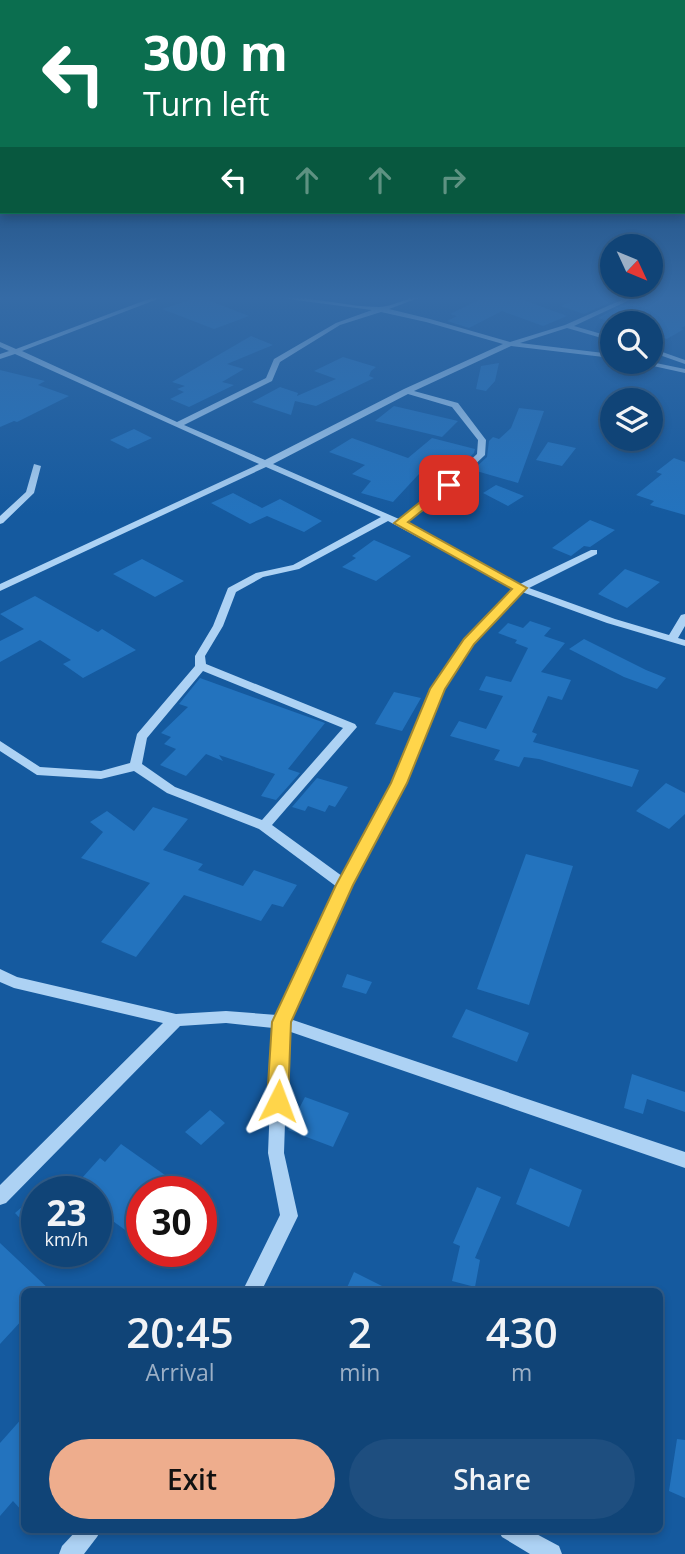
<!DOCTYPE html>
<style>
:root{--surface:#104477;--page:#1e4e7f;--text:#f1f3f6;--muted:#9cb0c6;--line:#305c89;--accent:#eead8d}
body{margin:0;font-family:"Open Sans",sans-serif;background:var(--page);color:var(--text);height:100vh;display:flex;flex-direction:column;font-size:26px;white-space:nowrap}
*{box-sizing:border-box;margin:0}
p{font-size:23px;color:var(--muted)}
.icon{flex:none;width:38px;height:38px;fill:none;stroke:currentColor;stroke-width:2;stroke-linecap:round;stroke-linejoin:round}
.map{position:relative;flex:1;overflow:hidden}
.drawer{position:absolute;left:21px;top:1288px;width:642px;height:245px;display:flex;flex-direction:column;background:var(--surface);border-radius:10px;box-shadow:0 4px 10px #0003,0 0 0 2px var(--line)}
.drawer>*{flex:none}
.hud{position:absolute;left:0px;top:0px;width:686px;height:214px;box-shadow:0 4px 10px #0003,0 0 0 2px var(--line);background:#0b6e4f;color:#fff;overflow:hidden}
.needle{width:46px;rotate:134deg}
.tools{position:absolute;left:600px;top:234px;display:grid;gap:14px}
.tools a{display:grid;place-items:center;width:63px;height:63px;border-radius:50%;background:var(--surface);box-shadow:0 4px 10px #0003,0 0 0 2px var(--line);font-size:35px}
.speed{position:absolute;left:21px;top:1176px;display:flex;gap:14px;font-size:35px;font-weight:700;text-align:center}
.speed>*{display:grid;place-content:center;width:91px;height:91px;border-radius:50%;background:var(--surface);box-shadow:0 4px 10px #0003,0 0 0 2px var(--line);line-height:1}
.speed small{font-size:18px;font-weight:400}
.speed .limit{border:10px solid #d22;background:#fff;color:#111}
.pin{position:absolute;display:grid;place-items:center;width:60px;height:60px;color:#fff;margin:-30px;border-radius:14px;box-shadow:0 4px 10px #0006}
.me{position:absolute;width:77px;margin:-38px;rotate:3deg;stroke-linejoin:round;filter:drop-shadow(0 0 5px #0008)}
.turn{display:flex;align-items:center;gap:24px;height:147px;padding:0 28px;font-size:32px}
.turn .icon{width:91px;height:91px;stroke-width:2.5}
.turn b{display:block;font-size:49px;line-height:60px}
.lanes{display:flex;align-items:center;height:66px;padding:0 28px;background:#0003;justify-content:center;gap:35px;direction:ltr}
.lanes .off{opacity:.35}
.eta{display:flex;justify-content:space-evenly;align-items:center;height:119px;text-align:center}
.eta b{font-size:42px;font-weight:600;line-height:49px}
.cta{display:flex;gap:14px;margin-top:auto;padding:14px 28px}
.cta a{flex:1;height:80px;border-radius:42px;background:var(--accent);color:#111;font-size:28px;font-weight:600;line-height:80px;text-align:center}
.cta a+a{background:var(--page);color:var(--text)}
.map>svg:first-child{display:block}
.building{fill:#2373be}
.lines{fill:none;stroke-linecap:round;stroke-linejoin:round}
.minor{fill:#add2f4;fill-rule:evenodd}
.route{fill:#ffd54a;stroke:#a68a30;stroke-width:2}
</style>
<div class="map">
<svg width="685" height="1554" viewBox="0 0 685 1554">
<rect width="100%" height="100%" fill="#155a9f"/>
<path class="building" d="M200 297 249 316 214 329 162 309Z
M485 297 518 298 567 316 543 326 502 311 469 328 447 321 457 316 450 314Z
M581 297H622L584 314 561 306Z
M638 297H685V326L681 328 684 329 667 339 651 334V312L625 324 614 317 611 322 598 318Z
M251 336 273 345 227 364 244 369 222 382 234 385 189 407 170 399 184 392 177 389 185 386 172 382Z
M343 357 376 367 371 371 369 376 374 378 316 406 295 401 291 415 252 402 280 387 298 393 297 396 336 379 314 371Z
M499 363 495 381 486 391 476 389 481 366Z
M0 370 45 381 38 385 69 396 17 422 14 421 0 427Z
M394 406 458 421 442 437 375 421Z
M519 408 544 411 518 483 473 470 487 457 489 441 493 437 499 439 511 428Z
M134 429 152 438 128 449 110 440Z
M352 438 408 458 432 438 475 449 474 453 460 466 432 460 393 502 361 493 371 481 352 474 365 465 329 452Z
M548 442 576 448 562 466 536 460Z
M674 458 685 462V515L650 505 654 501 636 495 662 474 656 472Z
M496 485 524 496 508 506 483 493Z
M233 493 262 508 280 499 322 521 304 532 267 516 250 524 211 503Z
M590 520 615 530 590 547 584 546 571 556 552 548Z
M374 540 411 556 376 581 342 567 356 558 352 556Z
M142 559 184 581 155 597 113 574Z
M625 569 660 582 627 608 598 594Z
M35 596 98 632 102 629 136 650 83 678 63 664 71 660 40 640 0 662V641L24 629 0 614Z
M530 621 551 628 544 636 565 643 541 672 571 680 562 700 548 696 532 732 537 734 533 742 639 770 632 787 539 759 524 757 519 767 494 760 500 750 450 736 459 721 486 729 503 696 479 690 486 676 511 682 528 648 515 643 517 640 498 633 508 623 523 628Z
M584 639 646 670 666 678 657 689 624 677 569 649Z
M200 678 325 723 288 769 300 773 276 800 261 796 275 774 219 755 223 761 206 754 186 776 160 765 176 749 164 744 171 737 161 733 188 707 179 704Z
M394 692 421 698 402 731 375 724Z
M317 778 348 787 335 807 329 805 325 812 308 806 305 811 292 807Z
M666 783 685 793V814L669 829 636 811Z
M153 807 188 819 163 850 203 864 198 870 243 886 254 870 297 885 283 907 272 904 261 921 184 895 136 957 101 942 150 883 81 858 103 832 90 822 107 811 134 831Z
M526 854 573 866 529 1005 477 989Z
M347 974 372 982 366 994 342 987Z
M466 1009 529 1033 517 1062 452 1037Z
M632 1074 685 1092V1112L647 1099 643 1114 624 1108Z
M305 1097 349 1113 333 1147 288 1130Z
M210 1110 225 1123 201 1145 185 1132Z
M121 1144 189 1192H142V1229L135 1237 96 1209V1192H78L87 1182 82 1178 100 1158 105 1162Z
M530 1168 582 1190 569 1227 516 1204Z
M477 1187 501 1197 475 1258 480 1260 475 1287 452 1281 460 1246 453 1243Z
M37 1194V1236L15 1213Z
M0 1243 52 1292H24V1318L0 1344Z
M354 1272 394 1292H345Z
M24 1416V1513L13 1501 0 1516V1443Z
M677 1439 685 1440V1498L669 1491Z"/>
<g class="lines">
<path class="minor" d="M0 297H5L0 300Z
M154 297H163L22 351 177 422 266 378 274 359 336 323 372 310 288 299 285 297C316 297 347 307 379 307 393 307 406 297 421 297L389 309 430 319 510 342 565 325 628 297H636L574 326 612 337V341L567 328 520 343 612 354V358L511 346 414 391 458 403 486 440 485 455 434 503 406 523 520 584 591 550H597V554L529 588 615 619 669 635 681 615 685 614V626L678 638 685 640V646L607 623 522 592 473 644 443 689 405 783 351 885 290 1019 685 1152V1168L288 1031 284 1153 298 1216 261 1292H242L280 1215 268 1153 273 1028 226 1023 180 1026 6 1203 0 1205V1185L163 1023 14 988 0 982V969L17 977 176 1014 226 1011 277 1015 337 887 259 829 167 793 134 771 101 779 37 775 0 751V741L40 767 101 771 130 763 137 734 195 666V656L213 626 228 588 256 573 293 565 381 517 266 467 0 591V584L259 464 15 354 0 359V354L9 351 0 347V342L16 349ZM381 312 426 322 503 344 404 389 265 460 184 425 272 381 280 362 340 325ZM408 394 452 407 478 440 477 454 428 499 399 519 273 464ZM388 521 514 589 465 640 431 689 393 783 342 876 272 825 357 727 355 724 206 664 205 656 223 626 236 592 263 577 299 569ZM203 671 343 728 262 820 175 787 142 764 147 738Z
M651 348 685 360V364L651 352Z
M635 362H651L685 369V373Z
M34 464 41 466 34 493 3 523 0 524V516L26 492Z
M77 1530H101L97 1537 84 1554H59L62 1546Z
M498 1530H529L559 1546 562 1554H530L502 1537Z"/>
</g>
<linearGradient id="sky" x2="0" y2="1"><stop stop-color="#0c3257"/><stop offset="0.58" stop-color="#356ba6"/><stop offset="1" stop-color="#356ba6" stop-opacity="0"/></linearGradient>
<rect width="685" height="514" fill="url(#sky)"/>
<path class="route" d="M444 483 454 485 408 522 527 588 474 644 445 689 407 783 353 885 291 1022 288 1101 285 1107 278 1110 271 1107 267 1101 272 1022 336 885 391 783 430 689 464 639 512 589 394 523Z"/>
</svg>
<div class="tools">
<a><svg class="needle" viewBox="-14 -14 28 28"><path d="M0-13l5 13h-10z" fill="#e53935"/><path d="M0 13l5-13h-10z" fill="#9cb0c6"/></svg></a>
<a><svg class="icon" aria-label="search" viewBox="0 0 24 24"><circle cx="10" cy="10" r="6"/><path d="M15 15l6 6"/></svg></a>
<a><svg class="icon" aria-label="layers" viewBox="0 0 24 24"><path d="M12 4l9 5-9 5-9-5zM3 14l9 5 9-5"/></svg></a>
</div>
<div class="speed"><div>23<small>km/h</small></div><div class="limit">30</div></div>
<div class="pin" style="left:449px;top:485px;background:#d93025"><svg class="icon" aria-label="arrive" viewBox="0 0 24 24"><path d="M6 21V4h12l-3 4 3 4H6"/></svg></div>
<svg class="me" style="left:278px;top:1101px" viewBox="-20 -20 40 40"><path d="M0-17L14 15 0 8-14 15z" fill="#ffd54a" stroke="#fff" stroke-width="4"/></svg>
<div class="hud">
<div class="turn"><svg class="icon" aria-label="left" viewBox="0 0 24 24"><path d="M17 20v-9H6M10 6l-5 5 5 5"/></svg><div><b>300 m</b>Turn left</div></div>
<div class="lanes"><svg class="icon" aria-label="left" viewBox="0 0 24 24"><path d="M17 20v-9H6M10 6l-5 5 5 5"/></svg><svg class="icon off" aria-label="ahead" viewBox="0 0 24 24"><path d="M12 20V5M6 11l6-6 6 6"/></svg><svg class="icon off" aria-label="ahead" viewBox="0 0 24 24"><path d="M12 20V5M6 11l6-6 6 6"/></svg><svg class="icon off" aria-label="right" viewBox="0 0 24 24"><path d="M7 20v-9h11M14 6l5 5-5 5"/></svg></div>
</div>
<section class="drawer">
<div class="eta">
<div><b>20:45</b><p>Arrival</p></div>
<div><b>2</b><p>min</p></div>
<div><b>430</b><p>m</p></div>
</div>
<div class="cta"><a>Exit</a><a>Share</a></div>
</section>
</div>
